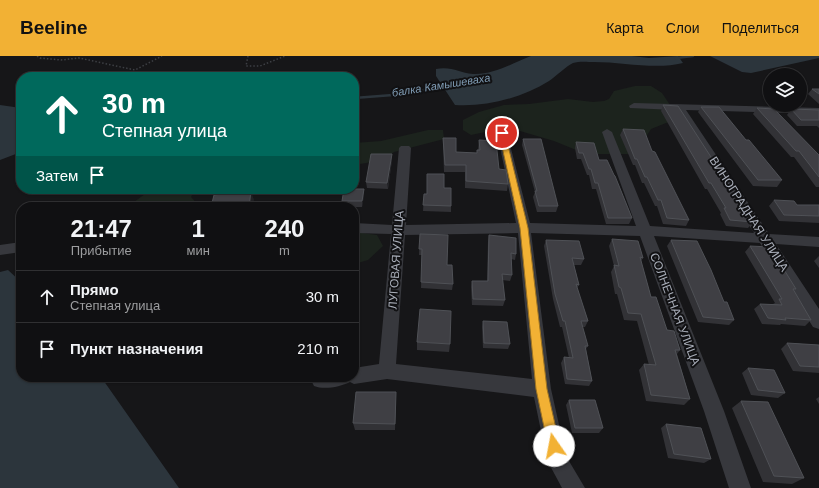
<!DOCTYPE html>
<html lang="ru">
<meta charset="utf-8">
<style>
:root{--surface:#101012;--page:#19191b;--text:#f1f3f6;--muted:#9c9d9f;--line:#303032;--accent:#f2b134}
body{margin:0;font-family:Helvetica,sans-serif;background:var(--page);color:var(--text);height:100vh;display:flex;flex-direction:column;font-size:15px;white-space:nowrap}
*{box-sizing:border-box;margin:0}
p{font-size:13px;color:var(--muted)}
.icon{flex:none;width:22px;height:22px;fill:none;stroke:currentColor;stroke-width:2;stroke-linecap:round;stroke-linejoin:round}
.map{position:relative;flex:1;overflow:hidden}
.drawer{position:absolute;left:16px;top:146px;width:343px;height:180px;display:flex;flex-direction:column;background:var(--surface);border-radius:16px;box-shadow:0 1px 3px #0004,0 0 0 1px var(--line)}
.drawer>*{flex:none}
.hud{position:absolute;left:16px;top:16px;width:343px;height:122px;border-radius:16px;box-shadow:0 1px 3px #0004,0 0 0 1px var(--line);background:#00695c;color:#fff;overflow:hidden}
.buttons{position:absolute;left:763px;top:12px;display:grid;gap:8px}
.buttons a{display:grid;place-items:center;width:44px;height:44px;border-radius:50%;background:var(--surface);box-shadow:0 1px 3px #0004,0 0 0 1px var(--line);font-size:20px}
.pin{position:absolute;display:grid;place-items:center;width:34px;height:34px;color:#fff;margin:-17px;border:2px solid #fff;border-radius:50%;box-shadow:0 1px 4px #0007}
.me{position:absolute;width:44px;margin:-22px;rotate:348deg;stroke-linejoin:round;filter:drop-shadow(0 0 3px #0008)}
.turn{display:flex;align-items:center;gap:14px;height:84px;padding:0 20px;font-size:18px}
.turn .icon{width:52px;height:52px;stroke-width:2.5}
.turn b{display:block;font-size:28px;line-height:34px}
.then{display:flex;align-items:center;height:38px;padding:0 20px;background:#0003;gap:8px;font-size:15px}
.eta{display:flex;justify-content:space-evenly;align-items:center;height:68px;text-align:center}
.eta b{font-size:24px;font-weight:600;line-height:28px}
ul{padding:0;list-style:none}
li{display:flex;align-items:center;gap:12px;height:52px;padding:0 20px;border-top:1px solid var(--line)}
li div{flex:1}
li b{display:block;font-size:15px}
li em{font-style:normal}
header{display:flex;align-items:center;gap:24px;box-sizing:border-box;height:56px;padding:0 20px;background:var(--accent);color:#111}
header strong{font-size:19px}
nav{display:flex;gap:22px;margin-inline-start:auto;font-size:14px}
.map>svg:first-child{display:block}
.green{fill:#1c231d}
.water{fill:#2c353c}
.lines{fill:none;stroke-linecap:round;stroke-linejoin:round}
.stream{stroke:#2c353c;stroke-width:2.5}
.path{stroke:#3d3f44;stroke-width:1.5;stroke-dasharray:1.5 2;stroke-linecap:butt}
.minor{fill:#37383d;fill-rule:evenodd}
.wall{fill:#323236}
.shaded-wall{fill:#212124}
.building{fill:#3f3f44;stroke:#4f5156}
.route{fill:#f2b134;stroke:#9d7322}
.labels{text-anchor:middle;stroke-width:4;stroke-linejoin:round;paint-order:stroke}
.far-water-label{font-size:11px;font-style:italic;fill:#7f9bb3;stroke:#111113}
.street-label{font-size:12px;fill:#a8adb8;stroke:#111113}
</style>
<header>
<strong>Beeline</strong>
<nav><a>Карта</a><a>Слои</a><a>Поделиться</a></nav>
</header>
<div class="map">
<svg width="819" height="432" viewBox="0 0 819 432">
<rect width="100%" height="100%" fill="#161618"/>
<path class="green" d="M635 30H651L662 37 676 58 671 65 651 73 635 98H586L554 85 520 75H490L471 79 463 74V64L479 56 504 49 529 48 568 43 593 46 604 45 609 43 614 35Z
M428 74H443L444 83 394 96 384 104 354 109V87L381 85Z
M152 133H195L191 141 200 151H127Z
M354 176 377 179 383 190 368 204 354 208Z"/>
<path class="water" d="M531 0H632L649 2 678 0 683 7C656 14 623 6 594 6 588 6 579 5 573 7 568 9 555 21 549 25 522 42 486 51 455 49L436 20V13C452 10 459 17 473 18 493 19 513 7 531 0Z
M710 0H819V2L751 17 742 16Z
M0 49 21 52V96L0 104Z
M8 214 21 226V321H101L179 432H0V216Z"/>
<g class="lines">
<path class="stream" d="M676 2 693 0
M354 42 393 39 448 30"/>
<path class="path" d="M37 0 40 2 61 4 79 2 135 14 162 0
M248 0 246 10H260L285 0"/>
<path class="minor" d="M634 47 819 52V58L686 54 769 178 819 181V191L776 188 819 253V273L813 271 760 187 654 180 724 355 751 432H729L704 355 640 180 531 177 551 333 566 400 585 432H562L547 404 534 341 387 323 354 328 350 326C340 331 324 334 314 330L311 324 312 321H354V312L379 308 391 178 354 177V167L392 169 399 92 401 90H409L411 92 406 169 516 167 497 77 502 74 507 77 530 167 636 170 602 76 607 73 612 76 650 170 754 177 676 54 630 52 629 50ZM518 177 532 323 396 308 405 179Z
M21 186V196L0 199V189Z"/>
</g>
<path class="wall" d="M812 33H819V48L808 38Z
M663 49 753 166 748 172 726 170 720 158 721 157 707 133H705L661 55Z
M701 51 746 84 782 124 777 131 753 130 698 56Z
M757 52 819 99V131H816L794 101H791L753 58Z
M791 53 819 54V72L817 70H797L787 59Z
M623 73 652 95 689 164 686 170 663 168 657 150H655L644 127H642L635 109H633L620 79Z
M443 82 456 96 477 97V94H478L479 84 499 113 508 128 507 135 465 132V116H444L443 89Z
M523 83 558 150 556 156H537L533 141 535 136 522 89Z
M576 86 599 104 632 162 629 168H606L596 133H592L589 119H587L581 103H577L575 92Z
M392 104 388 133 367 132 366 126Z
M444 132 451 150V156L423 155 424 138H427Z
M364 133V139L362 151H343L342 145Z
M774 144 797 149H819V167L779 165 769 150Z
M420 178 447 209 453 228 452 234 421 232 422 199H419Z
M489 179 516 198 515 204 511 203 512 219 510 225 502 224 505 244 503 250 472 249 471 231 472 225H487L488 185Z
M612 183 643 202 641 205 651 241 667 274 680 294 677 298 690 343 684 349 646 345 639 314 644 308 649 309 637 265 624 264 617 238H615L611 216 614 210 609 190Z
M546 184 584 203 581 209H574L579 229 577 232 588 265 585 271H582L588 290 586 293 592 325 589 330 565 328 561 307 564 301 569 302 562 271H560L553 243 544 190Z
M671 184 724 246 734 264 729 269 698 266 667 190Z
M750 190 796 233 794 235 811 264 805 270 781 268 780 269 762 268 754 253 760 248H773L775 247 745 196Z
M819 200V212L814 205Z
M483 265 510 288 508 293 483 292 482 271Z
M417 286 450 288 449 296 417 294Z
M787 287 819 289V317L793 315 781 293Z
M748 312 785 337 778 342 751 339 742 317Z
M273 321H311V326Z
M819 341V348L816 343Z
M396 344 395 374H355L353 367Z
M569 344 603 372 599 377H572L566 349Z
M741 345 804 422 792 428 763 426 732 352Z
M666 368 711 403 704 407 668 402 661 372Z"/>
<path class="shaded-wall" d="M392 98V104L388 133 387 127Z
M364 133V139L362 151V145Z
M251 135 254 144 253 151H249Z
M355 214 356 220 354 236V224Z
M309 321H311V326Z"/>
<path class="building" d="M812 33H819V38Z
M663 49 678 50 753 166 730 164 724 152H726L711 127H709Z
M701 51H719L746 84H749L782 124H758Z
M757 52 774 53 819 99V121L799 95H796Z
M791 53 819 54V64H801Z
M623 73 644 74 652 95 655 96 689 164 667 162 661 144H658L647 121H645L637 103H635Z
M443 82H456V96L477 97V94H480L479 84 496 85 499 113 506 114 508 128 466 125V109H445Z
M523 83H541L558 150H539L535 135H537Z
M576 86 594 87 599 104H607L614 119 615 120 632 162H608L598 127H595L591 113H589L583 97H579Z
M371 98H392L387 127 366 126Z
M427 118H444V132H451V150L423 149 424 138H427Z
M344 133H364L362 145H342Z
M251 135 249 151H211L214 139Z
M774 144 794 145 797 149H819V160L784 159Z
M420 178 448 179 447 209H452L453 228 421 226 422 193H419Z
M489 179 516 182V198L511 197 512 219 502 218 505 244 473 243 472 225H488Z
M612 183 638 185 643 202 640 201 651 241H656L667 274 674 275 680 294H675L690 343 651 339 644 308 656 309 641 258 628 257 621 232 619 231 614 209 619 210Z
M546 184 579 185 584 203 572 202 579 229 576 228 588 265H581L588 290H585L592 325 567 323 564 301 573 302 565 265H563L555 238Z
M671 184 697 185 711 214 724 246H727L734 264 703 261Z
M750 190 770 191 796 233H793L811 264 785 262 786 264 768 262 760 248 782 249 779 243H782Z
M354 214H355L354 224Z
M420 253 451 255 450 288 417 286Z
M483 265 507 266 510 288 484 287Z
M787 287 819 289V311L800 310Z
M748 312 774 314 785 337 758 334Z
M356 336H396L395 368 353 367Z
M569 344H595L603 372H575Z
M741 345 768 346 804 422 774 420Z
M666 368 701 372 711 403 674 398Z"/>
<path class="route" d="M502 75 505 77 528 172 547 333 560 390 558 394 554 396 550 394 548 390 536 333 520 172 499 77Z"/>
<g class="labels">
<g class="far-water-label">
<text transform="translate(441 29) rotate(-9)" y="4">балка Камышеваха</text>
</g>
<g class="street-label">
<text transform="translate(749 158) rotate(57)" y="4">ВИНОГРАДНАЯ УЛИЦА</text>
<text transform="translate(396 204) rotate(-86)" y="4">ЛУГОВАЯ УЛИЦА</text>
<text transform="translate(675 253) rotate(69)" y="4">СОЛНЕЧНАЯ УЛИЦА</text>
</g>
</g>
</svg>
<div class="buttons">
<a><svg class="icon" aria-label="layers" viewBox="0 0 24 24"><path d="M12 4l9 5-9 5-9-5zM3 14l9 5 9-5"/></svg></a>
</div>
<div class="pin" style="left:502px;top:77px;background:#d93025"><svg class="icon" aria-label="arrive" viewBox="0 0 24 24"><path d="M6 21V4h12l-3 4 3 4H6"/></svg></div>
<svg class="me" style="left:554px;top:390px" viewBox="-20 -20 40 40"><circle r="19" fill="#fff"/><path d="M0-13L10 11 0 6-10 11z" fill="#f2b134"/></svg>
<div class="hud">
<div class="turn"><svg class="icon" aria-label="ahead" viewBox="0 0 24 24"><path d="M12 20V5M6 11l6-6 6 6"/></svg><div><b>30 m</b>Степная улица</div></div>
<div class="then">Затем<svg class="icon" aria-label="arrive" viewBox="0 0 24 24"><path d="M6 21V4h12l-3 4 3 4H6"/></svg></div>
</div>
<section class="drawer">
<div class="eta">
<div><b>21:47</b><p>Прибытие</p></div>
<div><b>1</b><p>мин</p></div>
<div><b>240</b><p>m</p></div>
</div>
<ul>
<li><svg class="icon" aria-label="ahead" viewBox="0 0 24 24"><path d="M12 20V5M6 11l6-6 6 6"/></svg><div><b>Прямо</b><p>Степная улица</p></div><em>30 m</em></li>
<li><svg class="icon" aria-label="arrive" viewBox="0 0 24 24"><path d="M6 21V4h12l-3 4 3 4H6"/></svg><div><b>Пункт назначения</b></div><em>210 m</em></li>
</ul>
</section>
</div>
